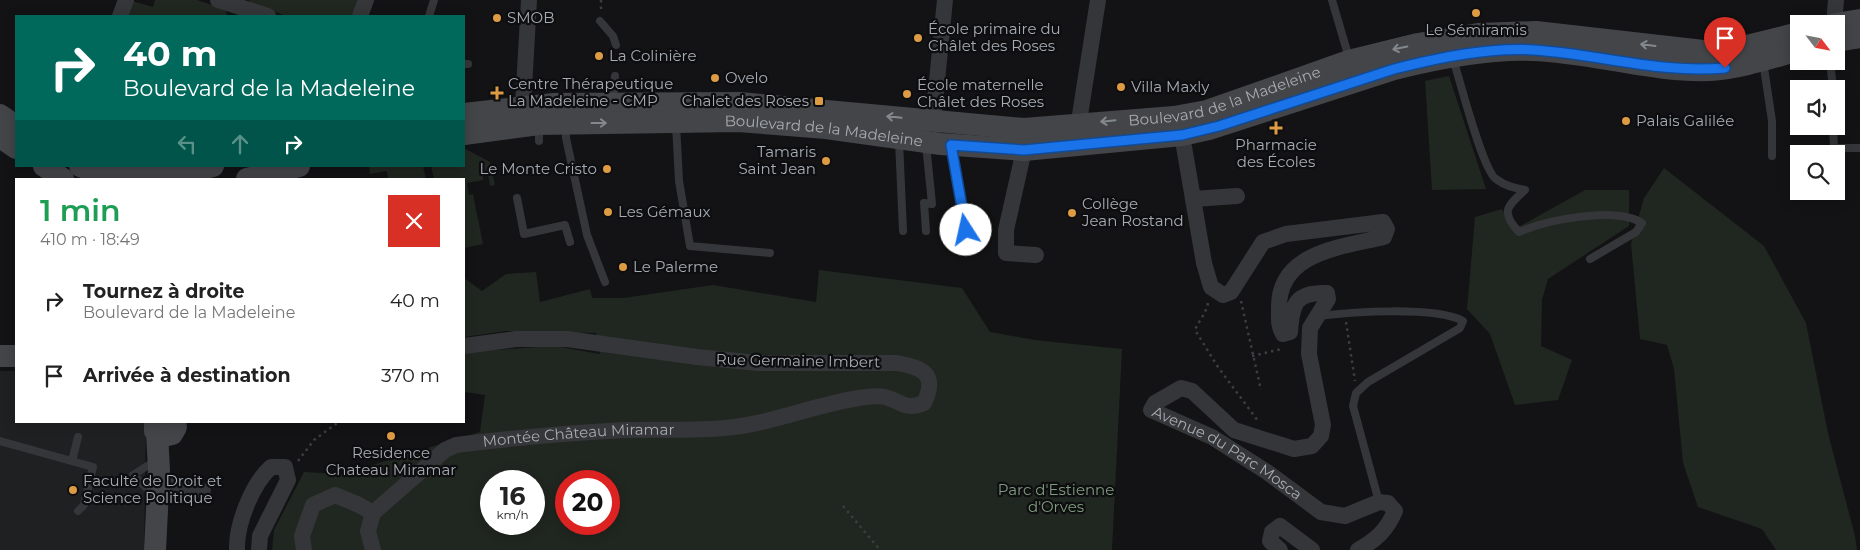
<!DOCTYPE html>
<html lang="fr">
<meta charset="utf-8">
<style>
:root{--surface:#fff;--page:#f6f6f6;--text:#222;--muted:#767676}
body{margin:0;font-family:Montserrat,sans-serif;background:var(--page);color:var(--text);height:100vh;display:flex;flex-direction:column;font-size:19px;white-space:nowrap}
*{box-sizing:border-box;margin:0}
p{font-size:16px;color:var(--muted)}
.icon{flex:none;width:28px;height:28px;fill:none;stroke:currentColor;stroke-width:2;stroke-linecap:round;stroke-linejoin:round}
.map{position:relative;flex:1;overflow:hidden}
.side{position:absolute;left:15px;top:178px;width:450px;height:245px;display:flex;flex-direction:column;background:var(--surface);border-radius:0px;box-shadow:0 2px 12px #0003}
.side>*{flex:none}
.hud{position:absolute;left:15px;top:15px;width:450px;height:152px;border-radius:0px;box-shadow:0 2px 12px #0003;background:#00695c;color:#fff;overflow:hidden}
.needle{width:32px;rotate:122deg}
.controls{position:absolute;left:1790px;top:15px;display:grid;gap:10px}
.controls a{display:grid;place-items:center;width:55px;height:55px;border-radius:0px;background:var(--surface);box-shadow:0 2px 12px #0003;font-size:25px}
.speed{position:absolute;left:480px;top:470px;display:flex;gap:10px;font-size:25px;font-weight:700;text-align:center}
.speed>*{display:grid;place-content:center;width:65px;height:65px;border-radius:50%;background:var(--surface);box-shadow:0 2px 12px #0003;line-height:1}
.speed small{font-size:12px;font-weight:400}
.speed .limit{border:8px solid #d22;background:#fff;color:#111}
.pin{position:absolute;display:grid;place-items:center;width:42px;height:42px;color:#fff;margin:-51px -21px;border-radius:50% 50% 50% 0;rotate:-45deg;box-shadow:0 0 5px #0007}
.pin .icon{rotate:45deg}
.me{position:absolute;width:55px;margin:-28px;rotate:350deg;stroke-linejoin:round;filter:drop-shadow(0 0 4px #0008)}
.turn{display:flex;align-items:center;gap:18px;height:105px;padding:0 25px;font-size:22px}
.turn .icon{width:65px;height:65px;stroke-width:2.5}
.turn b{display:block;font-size:35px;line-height:42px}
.lanes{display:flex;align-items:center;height:48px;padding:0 25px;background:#0003;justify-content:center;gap:25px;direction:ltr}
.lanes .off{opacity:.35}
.round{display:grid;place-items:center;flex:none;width:52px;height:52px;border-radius:0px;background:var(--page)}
.summary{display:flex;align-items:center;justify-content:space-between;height:85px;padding:0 25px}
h1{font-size:30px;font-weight:600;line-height:38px;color:#1e9e55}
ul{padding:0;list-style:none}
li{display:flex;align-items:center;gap:15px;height:75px;padding:0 25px}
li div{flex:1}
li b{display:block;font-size:19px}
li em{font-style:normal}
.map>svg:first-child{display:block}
.built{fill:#1f2021}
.green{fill:#202620;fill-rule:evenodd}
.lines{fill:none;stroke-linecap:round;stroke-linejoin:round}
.path{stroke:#3b3d40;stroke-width:2.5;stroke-dasharray:2.5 4;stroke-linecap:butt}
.lane{stroke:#353639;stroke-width:8}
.street{stroke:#353639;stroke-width:16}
.secondary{stroke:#434549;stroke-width:22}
.oneway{stroke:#83888e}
.route-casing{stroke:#114b97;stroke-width:12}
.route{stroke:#1a73e8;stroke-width:9}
.poi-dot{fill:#dd9b43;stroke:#0e0e10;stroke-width:2}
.labels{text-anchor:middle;stroke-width:4.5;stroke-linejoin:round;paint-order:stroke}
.poi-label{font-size:15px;fill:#a6acb3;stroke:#0e0e10;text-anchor:start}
.street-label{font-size:15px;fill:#a6acb3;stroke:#0e0e10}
.park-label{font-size:15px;fill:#809c7f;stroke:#0e0e10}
</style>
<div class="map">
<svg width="1860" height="550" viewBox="0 0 1860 550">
<rect width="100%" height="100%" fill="#131315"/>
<path class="built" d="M0 371H16V421H146L144 550H0Z"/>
<path class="green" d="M155 0H197L225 9 227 15 126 16 132 1 153 7Z
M249 0H360L354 16H287L250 4Z
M1449 76 1486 189 1432 190 1425 81Z
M464 148 490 162 495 185 490 186 488 174 483 175V180L467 183 469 195 473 194 483 244 464 248V179H434L431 166H464Z
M369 166H423L426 179H388L387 171 370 174Z
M1664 168 1764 246 1806 323 1828 433 1855 536 1857 550H1776L1762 529 1698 507 1683 463 1674 369 1667 345 1640 339 1631 244 1644 198Z
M1585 190H1629V226L1548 279 1542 300 1541 346 1572 360 1558 400 1515 405 1490 334 1467 309 1475 217 1502 209 1513 230Z
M819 270 962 288 990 332 1035 340 1122 349 1112 550H272L274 530 304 472 343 474 480 432 485 395 464 392V352L555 346 600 354 596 333 506 331 464 337V278L482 291 506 274 536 272 540 302 590 289 592 298H623L713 285 816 302ZM491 481H534V524H491ZM566 481H609V524H566Z"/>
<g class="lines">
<path class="path" d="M601 0V11
M1241 301 1261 390
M1208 303C1206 314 1199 320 1195 330L1218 367 1258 421
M1346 322 1355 381
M1252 356 1282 349
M298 461 314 440 340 421
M843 506 880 550"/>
<path class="lane" d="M1332 0 1349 58
M429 16 434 0
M600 21 613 36 616 45
M1453 59C1460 80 1482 169 1496 179 1505 186 1515 188 1525 190 1507 206 1500 212 1519 232 1547 220 1615 206 1642 223L1636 232 1590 259
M1763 61 1772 121V156
M1830 61 1833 89
M464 64H468
M613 101 615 76
M676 124 679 181 690 246 770 253
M566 125V138L587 235 605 282
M1833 126 1834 148H1860
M539 141V126
M899 141 903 231
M951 146 966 230
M517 198 524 234 565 225 570 242
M926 231 924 203 932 204 926 144
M1318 316C1351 312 1435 306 1463 321L1460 328 1368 382 1356 393 1353 406 1379 502
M0 441 93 467 84 505 78 511
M72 461 78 437
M153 494 133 475 155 461"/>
<g class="street">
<path d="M218 0 268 16"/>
<path d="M120 16 126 0"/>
<path d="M360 16 366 0"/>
<path d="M1834 24 1836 0"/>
<path d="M525 118 523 106 529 0"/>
<path d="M933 121 945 0"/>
<path d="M1077 134 1098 0"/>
<path id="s1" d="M1182 135 1204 263 1211 287 1223 295 1231 292 1263 242 1286 234 1383 222 1387 229 1384 237C1342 247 1278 252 1279 308 1279 318 1278 326 1283 334L1290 332C1292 303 1296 292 1327 293L1328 299 1310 328 1309 354 1323 425 1321 436 1312 446 1294 449 1234 430 1192 391 1181 388 1155 403 1151 410 1212 437 1267 472 1321 512 1345 516 1379 502 1388 503 1395 511C1387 530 1376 540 1358 550"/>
<path d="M1024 150 1006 230V253L1036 255"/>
<path d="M1193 199 1237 196"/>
<path d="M159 482 203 491"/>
<path d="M237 550C236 525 252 484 271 467H285L288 480 260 536 259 550"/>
<path d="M304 550 302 536 313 505 335 495 359 505 373 513"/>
<path id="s2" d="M373 550 368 531 373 513 445 450 456 445C512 438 567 433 623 430 657 429 691 431 725 428 771 424 813 405 859 398 867 397 876 395 885 397 902 401 904 411 924 403 938 374 923 368 897 363H758L697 357 567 339H516L464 346"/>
<path d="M1280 550 1270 541 1272 532 1280 526 1312 550"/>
</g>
<g class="secondary">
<path d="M1835 24 1860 20"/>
<path d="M1836 41 1860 37"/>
<path id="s3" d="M464 114 554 104 740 103 1024 129 1174 117 1207 111 1349 61 1418 44 1478 34 1536 32 1712 52 1727 51 1799 33"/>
<path d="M0 115 16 126"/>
<path id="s4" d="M464 134 539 124 738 121 826 128 941 144 1024 150 1182 135 1209 129 1394 69C1438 58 1487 48 1533 50 1592 52 1651 72 1710 70 1740 68 1770 58 1799 50"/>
<path d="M0 137 16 148"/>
<path d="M44 166 63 179"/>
<path d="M80 166C117 181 175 175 213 166"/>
<path d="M247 179 299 166"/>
<path d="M0 356H16"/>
<path d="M155 422V431L163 436 172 434 176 427 175 421"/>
<path d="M155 550 159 470 157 433"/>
</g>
</g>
<defs><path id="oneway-shaft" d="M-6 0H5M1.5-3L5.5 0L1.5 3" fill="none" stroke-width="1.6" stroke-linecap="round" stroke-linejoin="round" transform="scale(1.25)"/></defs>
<g class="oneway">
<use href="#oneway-shaft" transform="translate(1648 45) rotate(-173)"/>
<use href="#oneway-shaft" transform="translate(1400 48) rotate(168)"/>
<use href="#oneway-shaft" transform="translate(894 117) rotate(-174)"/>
<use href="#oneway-shaft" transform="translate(1108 121) rotate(174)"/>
<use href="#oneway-shaft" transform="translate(599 123)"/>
</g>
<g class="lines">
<defs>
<path id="route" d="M966 230 951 145 1024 150 1182 135 1219 126 1394 69C1438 58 1488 47 1534 50 1598 54 1661 74 1725 68"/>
</defs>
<use href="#route" class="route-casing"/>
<use href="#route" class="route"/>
</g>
<g class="poi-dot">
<circle cx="1476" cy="13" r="5"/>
<circle cx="497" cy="18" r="5"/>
<circle cx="918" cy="38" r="5"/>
<circle cx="599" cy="56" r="5"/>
<circle cx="715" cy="78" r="5"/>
<circle cx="1121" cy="87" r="5"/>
<path d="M494.5 85.5h5v5h5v5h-5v5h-5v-5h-5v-5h5z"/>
<circle cx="907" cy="94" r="5"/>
<rect x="814" y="96" width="10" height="10" rx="2.5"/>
<circle cx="1626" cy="121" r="5"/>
<path d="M1273.5 120.5h5v5h5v5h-5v5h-5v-5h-5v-5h5z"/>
<circle cx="826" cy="161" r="5"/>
<circle cx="607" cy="169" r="5"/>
<circle cx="608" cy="212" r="5"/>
<circle cx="1072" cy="213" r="5"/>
<circle cx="623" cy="267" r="5"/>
<circle cx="391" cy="436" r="5"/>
<circle cx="73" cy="490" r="5"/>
</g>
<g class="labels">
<g class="poi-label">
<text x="507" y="23">SMOB</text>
<text x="928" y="34">École primaire du<tspan x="928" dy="17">Châlet des Roses</tspan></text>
<text x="1476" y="35" text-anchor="middle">Le Sémiramis</text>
<text x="609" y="61">La Colinière</text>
<text x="725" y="83">Ovelo</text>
<text x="508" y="89">Centre Thérapeutique<tspan x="508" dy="17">La Madeleine - CMP</tspan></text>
<text x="917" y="90">École maternelle<tspan x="917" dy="17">Châlet des Roses</tspan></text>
<text x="1131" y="92">Villa Maxly</text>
<text x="809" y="106" text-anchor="end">Chalet des Roses</text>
<text x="1636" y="126">Palais Galilée</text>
<text x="1276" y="150" text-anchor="middle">Pharmacie<tspan x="1276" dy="17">des Écoles</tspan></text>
<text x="816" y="157" text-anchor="end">Tamaris<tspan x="816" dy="17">Saint Jean</tspan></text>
<text x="597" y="174" text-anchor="end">Le Monte Cristo</text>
<text x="1082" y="209">Collège<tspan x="1082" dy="17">Jean Rostand</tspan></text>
<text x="618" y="217">Les Gémaux</text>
<text x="633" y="272">Le Palerme</text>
<text x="391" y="458" text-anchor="middle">Residence<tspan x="391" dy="17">Chateau Miramar</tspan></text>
<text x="83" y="486">Faculté de Droit et<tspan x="83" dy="17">Science Politique</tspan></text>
</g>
<g class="street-label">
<text dy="5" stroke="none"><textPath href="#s3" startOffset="766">Boulevard de la Madeleine</textPath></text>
<text dy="5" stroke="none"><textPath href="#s4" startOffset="361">Boulevard de la Madeleine</textPath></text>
<text transform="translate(798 361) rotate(1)" y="5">Rue Germaine Imbert</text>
<text dy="5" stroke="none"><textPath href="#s2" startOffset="269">Montée Château Miramar</textPath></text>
<text dy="5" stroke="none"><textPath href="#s1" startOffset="1052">Avenue du Parc Mosca</textPath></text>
</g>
<g class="park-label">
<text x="1056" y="495">Parc d'Estienne<tspan x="1056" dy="17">d'Orves</tspan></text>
</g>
</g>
</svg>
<div class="controls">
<a><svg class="needle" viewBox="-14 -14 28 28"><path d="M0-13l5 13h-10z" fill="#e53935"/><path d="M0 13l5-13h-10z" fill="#767676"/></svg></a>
<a><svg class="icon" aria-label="sound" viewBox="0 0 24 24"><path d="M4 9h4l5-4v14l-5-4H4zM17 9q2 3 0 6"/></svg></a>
<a><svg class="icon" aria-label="search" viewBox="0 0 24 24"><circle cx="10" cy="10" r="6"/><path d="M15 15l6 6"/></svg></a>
</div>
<div class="speed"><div>16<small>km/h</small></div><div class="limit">20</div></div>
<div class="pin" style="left:1725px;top:68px;background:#d93025"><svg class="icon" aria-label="arrive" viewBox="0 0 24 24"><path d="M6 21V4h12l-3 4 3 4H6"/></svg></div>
<svg class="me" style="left:966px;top:230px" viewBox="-20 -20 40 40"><circle r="19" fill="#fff"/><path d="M0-13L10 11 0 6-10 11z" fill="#1a73e8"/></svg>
<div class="hud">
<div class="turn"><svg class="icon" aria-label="right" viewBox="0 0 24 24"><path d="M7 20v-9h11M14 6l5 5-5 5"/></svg><div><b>40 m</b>Boulevard de la Madeleine</div></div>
<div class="lanes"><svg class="icon off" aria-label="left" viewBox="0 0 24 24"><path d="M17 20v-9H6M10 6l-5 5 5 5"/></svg><svg class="icon off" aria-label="ahead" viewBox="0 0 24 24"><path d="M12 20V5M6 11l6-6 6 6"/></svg><svg class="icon" aria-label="right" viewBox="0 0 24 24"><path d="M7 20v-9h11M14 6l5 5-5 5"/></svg></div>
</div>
<section class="side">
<div class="summary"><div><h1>1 min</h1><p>410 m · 18:49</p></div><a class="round" style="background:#d93025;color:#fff"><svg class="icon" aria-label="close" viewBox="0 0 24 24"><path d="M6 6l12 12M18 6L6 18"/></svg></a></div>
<ul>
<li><svg class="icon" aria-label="right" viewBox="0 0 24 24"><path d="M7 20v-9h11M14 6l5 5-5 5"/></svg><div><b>Tournez à droite</b><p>Boulevard de la Madeleine</p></div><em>40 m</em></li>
<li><svg class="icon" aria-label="arrive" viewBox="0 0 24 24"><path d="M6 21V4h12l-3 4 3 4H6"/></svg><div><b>Arrivée à destination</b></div><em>370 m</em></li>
</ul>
</section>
</div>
